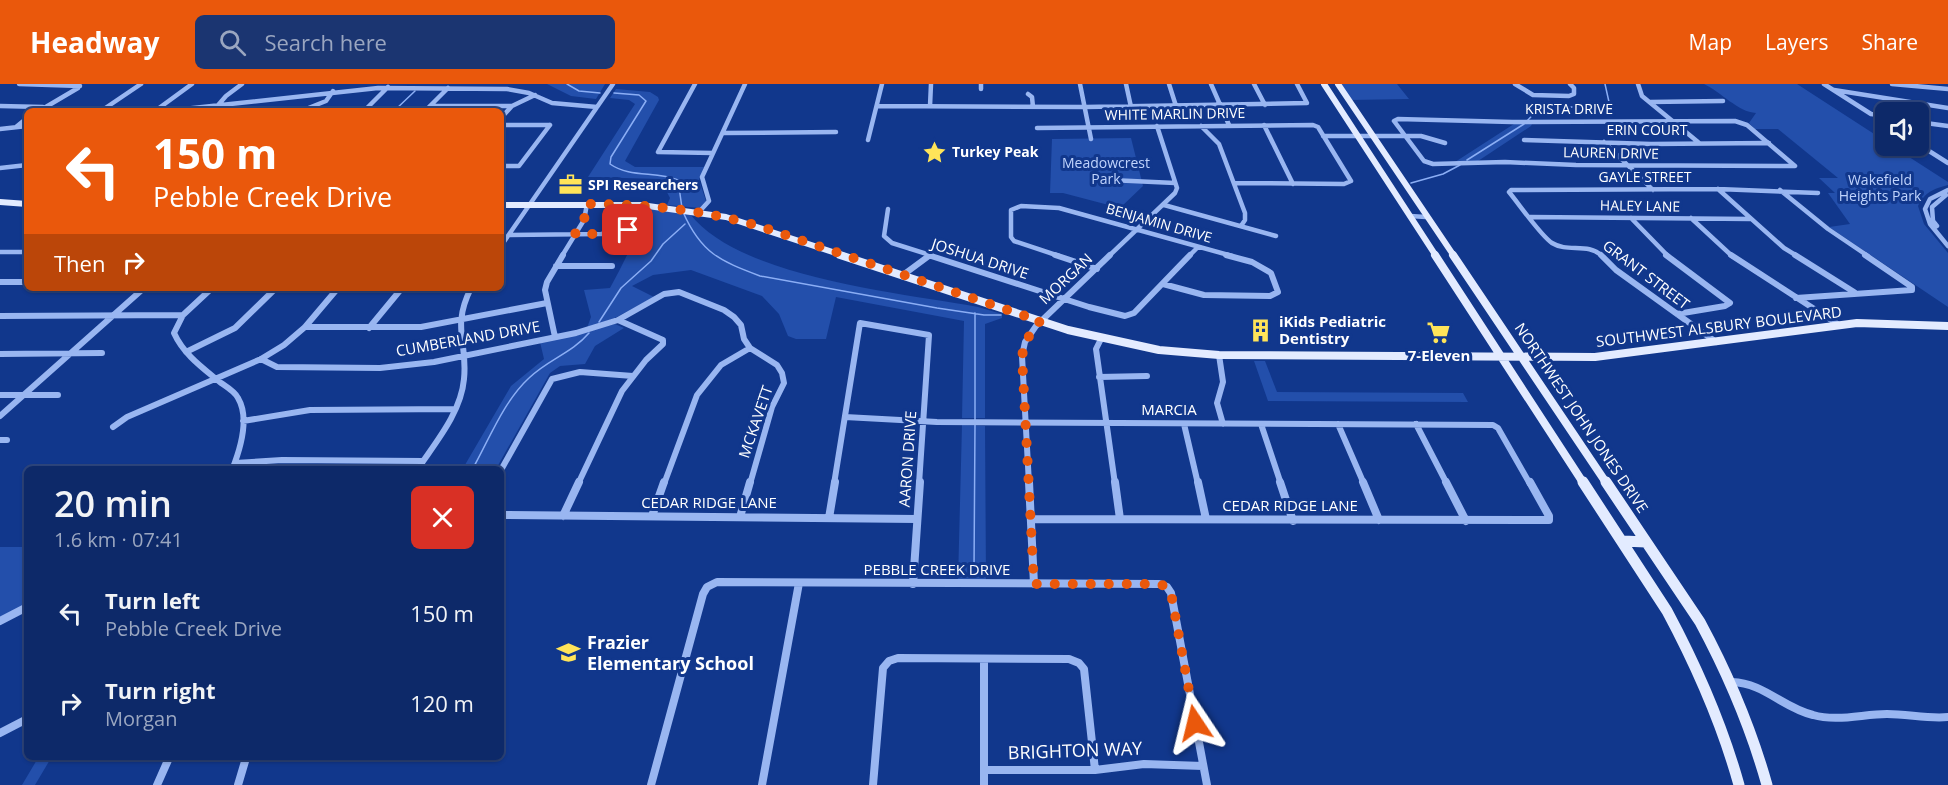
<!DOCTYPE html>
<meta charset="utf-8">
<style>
:root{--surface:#0d2969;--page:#1b3571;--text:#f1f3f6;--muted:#9aa6c0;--line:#2d457d;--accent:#ea580c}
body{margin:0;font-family:"Open Sans",sans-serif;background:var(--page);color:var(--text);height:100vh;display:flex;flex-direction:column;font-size:22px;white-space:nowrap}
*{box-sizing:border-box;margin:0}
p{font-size:20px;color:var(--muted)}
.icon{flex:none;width:33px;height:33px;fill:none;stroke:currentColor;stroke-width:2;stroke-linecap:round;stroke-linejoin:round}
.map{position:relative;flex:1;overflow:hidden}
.drawer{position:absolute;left:24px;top:382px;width:480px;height:294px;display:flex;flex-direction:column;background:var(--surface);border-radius:9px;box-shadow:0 2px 4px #0004,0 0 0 2px var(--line)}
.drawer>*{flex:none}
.top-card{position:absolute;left:24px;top:24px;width:480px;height:183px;border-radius:9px;box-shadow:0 2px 4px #0004,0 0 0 2px var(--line);background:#ea580c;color:#fff;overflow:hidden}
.fabs{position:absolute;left:1875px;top:18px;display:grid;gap:12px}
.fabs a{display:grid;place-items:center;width:54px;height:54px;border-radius:9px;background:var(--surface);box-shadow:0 2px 4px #0004,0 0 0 2px var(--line);font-size:30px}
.pin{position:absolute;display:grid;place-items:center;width:51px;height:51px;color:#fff;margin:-26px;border-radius:12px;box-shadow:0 3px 9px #0006}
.me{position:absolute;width:66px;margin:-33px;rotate:350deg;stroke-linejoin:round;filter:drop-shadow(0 0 4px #0008)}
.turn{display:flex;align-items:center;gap:21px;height:126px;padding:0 30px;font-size:27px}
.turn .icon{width:78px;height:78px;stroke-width:2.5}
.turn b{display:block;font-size:42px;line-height:51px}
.then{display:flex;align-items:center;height:57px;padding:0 30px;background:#0003;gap:12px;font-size:22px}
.round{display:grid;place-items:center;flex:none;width:63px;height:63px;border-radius:9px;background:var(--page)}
.headline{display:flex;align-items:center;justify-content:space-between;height:102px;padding:0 30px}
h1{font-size:36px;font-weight:600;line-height:45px}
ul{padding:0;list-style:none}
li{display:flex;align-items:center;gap:18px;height:90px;padding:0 30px}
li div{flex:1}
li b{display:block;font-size:22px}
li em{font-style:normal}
header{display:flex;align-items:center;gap:36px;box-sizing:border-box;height:84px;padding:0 30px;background:var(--accent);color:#fff}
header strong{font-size:28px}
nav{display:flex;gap:33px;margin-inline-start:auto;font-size:21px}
.search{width:420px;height:54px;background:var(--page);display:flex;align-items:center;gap:15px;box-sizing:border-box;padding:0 21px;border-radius:9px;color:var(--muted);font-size:22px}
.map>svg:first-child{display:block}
.green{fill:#234fab}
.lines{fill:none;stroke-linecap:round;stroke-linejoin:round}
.stream{stroke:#8baef5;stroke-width:1.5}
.minor-far2{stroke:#99b6f1;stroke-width:4.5}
.minor-far1{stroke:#99b6f1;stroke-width:6}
.minor{stroke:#99b6f1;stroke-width:8}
.major-far2{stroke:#e3ebff;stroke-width:6}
.major-far1{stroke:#e3ebff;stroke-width:8}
.major{stroke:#e3ebff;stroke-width:11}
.route{stroke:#ea580c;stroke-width:10;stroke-dasharray:0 18}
.labels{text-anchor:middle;stroke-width:6;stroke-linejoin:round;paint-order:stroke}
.far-street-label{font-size:14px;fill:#fff;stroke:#11378c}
.far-poi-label{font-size:14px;font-weight:bold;fill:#fff;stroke:#11378c;text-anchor:start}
.far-park-label{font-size:14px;fill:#c0d4fd;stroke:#11378c}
.street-label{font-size:15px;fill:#fff;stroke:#11378c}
.poi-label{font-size:15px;font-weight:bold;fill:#fff;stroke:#11378c;text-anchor:start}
.near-poi-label{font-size:18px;font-weight:bold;fill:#fff;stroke:#11378c;text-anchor:start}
.near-street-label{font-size:18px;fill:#fff;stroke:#11378c}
</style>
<header>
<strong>Headway</strong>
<div class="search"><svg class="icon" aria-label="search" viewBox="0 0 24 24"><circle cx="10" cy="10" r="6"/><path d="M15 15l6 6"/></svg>Search here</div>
<nav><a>Map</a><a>Layers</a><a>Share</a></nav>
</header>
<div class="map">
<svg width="1948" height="701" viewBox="0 0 1948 701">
<rect width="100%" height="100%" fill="#11378c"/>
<path class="green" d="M547 0H605L596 15 571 12Z
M1341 0H1397L1409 15 1350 16Z
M1704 0H1797L1885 57 1886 62H1892L1948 98V101C1933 105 1925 108 1918 122L1924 140 1948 169V223L1829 143 1850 140 1828 109H1835L1819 94H1838L1778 45H1755L1749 39 1756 29C1738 28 1721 8 1704 0Z
M616 5 650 8 658 13 659 16 625 77 635 83H704L699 96 706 117 700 124 667 121 670 114 660 95 588 93 635 20 629 16 610 14Z
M1517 38H1533L1531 42 1475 79 1455 78Z
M1131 54 1143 102 1120 124 1063 109H1050L1052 55Z
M649 125 690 130C740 194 901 209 978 223L1002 230V234L985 240V334H962L964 237 836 213 826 255H796L788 252 779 230 762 212 691 186 653 191 632 202 654 213 615 234 587 244 591 233 584 206 610 204C624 179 636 152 649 125Z
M615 240 624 244 595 262 585 280 560 282 550 289 496 385 462 386 511 302 544 275 540 258Z
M1254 277H1265L1277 308 1463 309 1468 318 1268 317Z
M962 341 985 342 986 496 958 497Z
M0 463H27V521L0 534Z
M38 674H51L35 701H22Z"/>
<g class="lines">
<path class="stream" d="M567 0 579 7 600 9
M614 9 639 11 646 17 611 73 610 80C630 94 656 87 678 96L682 124
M394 27 415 7
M1527 37 1539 24 1606 22 1609 18 1605 0
M1467 76 1524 40
M1411 99 1443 90 1460 81
M683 128C701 169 720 177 760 192L937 224 984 231H1001
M975 229V336
M599 238 621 204 651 177 663 160 685 140
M472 386C489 356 503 318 529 294 547 276 572 269 589 249
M974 486 975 340"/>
<path class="minor-far2" d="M19 0 80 2
M695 0 658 68 713 69
M981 0V5
M1080 0 1091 55
M1126 0 1131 23
M1169 0 1176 22
M1211 0 1229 41
M1254 0 1265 21
M1515 0 1533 11 1569 12 1574 10V4L1570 0
M1638 0 1642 12 1698 58
M1824 0 1871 30 1886 32
M1892 0 1948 5
M1834 6 1948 24
M1028 10 1032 13 1033 23
M1650 18 1723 17
M0 22 43 23
M430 22H512
M878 22 1085 23 1307 19 1297 0
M930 22 931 0
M39 27 78 4
M101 27 141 0
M155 27 192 0
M165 27 378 4 507 5 529 9 552 19 597 23
M213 27 226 12 242 0
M301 27 326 17 333 7
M364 27 388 3
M425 27 448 4
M501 34 512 22 535 11
M1398 35 1512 38 1735 37 1747 41 1795 82 1576 81 1505 78 1433 80 1424 77 1394 37Z
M1918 38 1948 42
M501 41H550
M1264 41 1293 100
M1201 42 1219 60 1245 129V136L1241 142
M16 43 27 34
M1037 44 1313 41 1318 43 1351 97 1344 100 1234 99
M0 45 27 42
M723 49 836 48
M1323 52H1421L1445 59
M868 56 882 0
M1524 56 1651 60 1769 59
M1604 58 1653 106
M1918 60 1948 79
M501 82H519L550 41
M0 84 27 81
M1110 96 1175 99
M1718 105 1784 164 1797 172
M1780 106 1828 145 1868 172
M1948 106 1930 115 1925 125 1930 140 1948 162
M1164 121 1276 152
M888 125 884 152 892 159 933 172
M699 128 709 117 702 93 745 0
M1410 132 1426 133
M1530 133 1751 135
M1631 134 1668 172
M1691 134 1732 172
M1937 142 1933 137 1932 123 1946 111
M509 151 601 150 628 146
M501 162 613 0
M0 168H27
M562 172 584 136 587 120
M1059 172 1014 157 1011 153V126L1021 122 1059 124 1232 172
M1109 172 1175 109 1177 104 1157 42
M1189 172 1198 163
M1602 172C1588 158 1568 169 1552 159 1541 152 1519 120 1509 108L1511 106 1718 105 1818 109"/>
<path class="minor-far1" d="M928 171 1089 223 1125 232 1134 229 1190 171
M1055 171 1097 185
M1601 171 1616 186 1716 258
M1666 171 1730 219 1725 222 1677 230
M1731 171 1839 241
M1795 171 1854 208
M556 182H612
M903 191 930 171
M0 198H27
M1163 200 1204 211 1270 212 1278 208 1271 189 1252 178 1226 171
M212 204 183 231 174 249C184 271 203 284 221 299 227 303 235 308 238 314 250 334 240 366 232 386
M1796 214 1912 206V203L1865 171
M0 232 183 231
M305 243H421L547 219
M369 244 402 204
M555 253 545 206 547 198 563 171
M1101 255 1096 265 1115 400
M186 268 235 244 276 204
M0 270 102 269
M1219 271 1223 298 1217 319 1223 340
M261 275 277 283 380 284 434 278 576 249 618 236 664 210 679 208 724 226 734 233 741 241 744 255 750 264 777 281 782 289 784 299 772 323 750 400
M1099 293 1147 292
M0 311H58
M0 332 144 204
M845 333 937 338 1493 341 1498 344 1530 400
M243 337 310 326 455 325
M1184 340 1198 400
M1261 340 1281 400
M1338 340 1364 400
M1416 340 1447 400
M113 343 127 333 261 275 284 261 305 243 338 204
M0 356H7
M235 379 282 376 423 377
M417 386C435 359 461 329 464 295 468 257 451 244 471 204
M501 386 552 295 580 288 633 292
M578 400 622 307 646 276 663 260V256L618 236
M664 400 697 311 721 281 750 264
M834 400 860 239 929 251 919 400
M1029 400 1022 272 1025 258 1036 242 1110 171"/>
<path class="minor" d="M1029 398 1034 500
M1115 398 1120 435
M1198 398 1206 435
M1280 398 1293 437
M1363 398 1379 436
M1446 398 1466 437
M501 431 917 435
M563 432 579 398
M652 432 664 398
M740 433 750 398
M829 434 835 398
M1031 435 1549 436V432L1530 398
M913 500 920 398
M0 537 27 523
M984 575V701
M1732 598C1764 599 1783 624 1813 631 1837 638 1863 630 1887 630 1908 630 1928 635 1948 633
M0 649 27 635
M984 686H1095L1144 680 1203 682
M157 701 169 674
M238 701 246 674
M651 701 703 510 707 503 717 498 1159 500 1167 503 1171 509 1207 701
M762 701 799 499
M873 701 883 584 889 577 898 574 1069 575 1079 579 1084 585 1095 686"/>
<path class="major-far2" d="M1324 0 1436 172
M1338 0 1454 172
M0 118 27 120
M501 121H641L726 133 845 172"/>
<path class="major-far1" d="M840 171 1068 246 1159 266 1219 271 1595 273 1857 239 1948 242
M1435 171 1584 400
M1453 171 1607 400"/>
<path class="major" d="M1583 398 1667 527C1697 583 1722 640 1739 701
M1606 398 1700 538C1728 590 1751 644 1767 701
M1623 457 1646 458"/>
</g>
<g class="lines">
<path class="route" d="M628 146 601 150H575L584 136 587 120C647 120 705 126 762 143L1040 237 1025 258 1022 272 1034 500H1159L1167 503 1171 509 1195 639"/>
</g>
<defs>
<symbol id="sight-bare" viewBox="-9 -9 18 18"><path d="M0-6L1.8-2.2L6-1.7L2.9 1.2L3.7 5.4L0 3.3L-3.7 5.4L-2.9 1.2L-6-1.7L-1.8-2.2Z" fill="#ffe459" stroke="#11378c" stroke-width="2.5" paint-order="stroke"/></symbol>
<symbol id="office-bare" viewBox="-9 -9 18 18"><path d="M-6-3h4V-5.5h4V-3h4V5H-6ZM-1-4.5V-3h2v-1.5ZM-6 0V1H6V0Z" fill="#ffe459" stroke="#11378c" stroke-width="2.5" paint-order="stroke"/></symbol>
<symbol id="building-bare" viewBox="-9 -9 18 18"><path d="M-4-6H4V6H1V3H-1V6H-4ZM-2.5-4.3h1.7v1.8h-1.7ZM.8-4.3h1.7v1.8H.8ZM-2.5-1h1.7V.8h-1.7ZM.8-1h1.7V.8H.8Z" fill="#ffe459" stroke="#11378c" stroke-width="2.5" paint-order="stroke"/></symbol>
<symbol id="supermarket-bare" viewBox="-9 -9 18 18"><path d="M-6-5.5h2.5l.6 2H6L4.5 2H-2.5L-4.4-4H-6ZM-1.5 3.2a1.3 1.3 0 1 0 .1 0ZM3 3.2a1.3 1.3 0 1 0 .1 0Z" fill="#ffe459" stroke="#11378c" stroke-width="2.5" paint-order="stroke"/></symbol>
<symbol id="school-bare" viewBox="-9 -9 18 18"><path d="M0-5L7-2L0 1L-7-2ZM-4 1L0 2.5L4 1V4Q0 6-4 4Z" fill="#ffe459" stroke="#11378c" stroke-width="2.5" paint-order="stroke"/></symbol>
</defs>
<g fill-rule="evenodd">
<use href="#sight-bare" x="918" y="52" width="33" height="33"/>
<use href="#office-bare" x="554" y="84" width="33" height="33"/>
<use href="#building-bare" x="1244" y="230" width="33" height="33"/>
<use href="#supermarket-bare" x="1422" y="232" width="33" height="33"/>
<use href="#school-bare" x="552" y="552" width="33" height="33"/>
</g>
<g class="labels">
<g class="far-street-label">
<text x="1569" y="30">KRISTA DRIVE</text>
<text transform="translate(1175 30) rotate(-1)" y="5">WHITE MARLIN DRIVE</text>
<text x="1647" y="51">ERIN COURT</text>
<text transform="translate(1611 69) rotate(1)" y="5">LAUREN DRIVE</text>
<text x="1645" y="98">GAYLE STREET</text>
<text transform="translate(1640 122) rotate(1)" y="5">HALEY LANE</text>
<text transform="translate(1159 139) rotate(16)" y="5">BENJAMIN DRIVE</text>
</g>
<g class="far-poi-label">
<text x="952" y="73">Turkey Peak</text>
<text x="588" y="106">SPI Researchers</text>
</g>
<g class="far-park-label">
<text x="1106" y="84">Meadowcrest<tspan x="1106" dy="16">Park</tspan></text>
<text x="1880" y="101">Wakefield<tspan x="1880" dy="16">Heights Park</tspan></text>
</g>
<g class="street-label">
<text transform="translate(980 175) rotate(18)" y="5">JOSHUA DRIVE</text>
<text transform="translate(1646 191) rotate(37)" y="5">GRANT STREET</text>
<text transform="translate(1066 195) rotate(-43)" y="5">MORGAN</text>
<text transform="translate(1719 243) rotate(-7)" y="5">SOUTHWEST ALSBURY BOULEVARD</text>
<text transform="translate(468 255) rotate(-10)" y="5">CUMBERLAND DRIVE</text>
<text x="1169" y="331">MARCIA</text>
<text transform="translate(1581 334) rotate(56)" y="5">NORTHWEST JOHN JONES DRIVE</text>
<text transform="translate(756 338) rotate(-71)" y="5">MCKAVETT</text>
<text transform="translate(908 375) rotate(-86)" y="5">AARON DRIVE</text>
<text x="709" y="424">CEDAR RIDGE LANE</text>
<text x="1290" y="427">CEDAR RIDGE LANE</text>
<text x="937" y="491">PEBBLE CREEK DRIVE</text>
</g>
<g class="poi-label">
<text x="1279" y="243">iKids Pediatric<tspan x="1279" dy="17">Dentistry</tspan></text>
<text x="1439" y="277" text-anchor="middle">7-Eleven</text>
</g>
<g class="near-poi-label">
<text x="587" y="565">Frazier<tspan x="587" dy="21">Elementary School</tspan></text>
</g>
<g class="near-street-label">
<text transform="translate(1075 667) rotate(-2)" y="6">BRIGHTON WAY</text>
</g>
</g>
</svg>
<div class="fabs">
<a><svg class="icon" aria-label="sound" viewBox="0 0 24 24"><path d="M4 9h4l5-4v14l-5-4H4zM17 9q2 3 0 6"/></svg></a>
</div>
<div class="pin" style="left:628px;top:146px;background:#d93025"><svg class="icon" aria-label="arrive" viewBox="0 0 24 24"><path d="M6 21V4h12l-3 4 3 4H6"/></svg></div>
<svg class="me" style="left:1195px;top:639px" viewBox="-20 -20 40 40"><path d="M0-17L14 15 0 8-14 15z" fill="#ea580c" stroke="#fff" stroke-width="4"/></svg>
<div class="top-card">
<div class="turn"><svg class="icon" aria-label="left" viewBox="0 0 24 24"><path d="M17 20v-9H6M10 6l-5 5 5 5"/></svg><div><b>150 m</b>Pebble Creek Drive</div></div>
<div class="then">Then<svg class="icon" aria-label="right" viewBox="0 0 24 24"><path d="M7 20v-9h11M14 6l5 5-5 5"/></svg></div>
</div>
<section class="drawer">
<div class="headline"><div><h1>20 min</h1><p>1.6 km · 07:41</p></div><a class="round" style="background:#d93025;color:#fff"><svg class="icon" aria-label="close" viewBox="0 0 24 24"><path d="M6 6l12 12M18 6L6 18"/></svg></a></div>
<ul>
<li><svg class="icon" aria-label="left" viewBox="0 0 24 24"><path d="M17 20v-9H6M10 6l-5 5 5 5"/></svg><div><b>Turn left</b><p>Pebble Creek Drive</p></div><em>150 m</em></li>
<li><svg class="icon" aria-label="right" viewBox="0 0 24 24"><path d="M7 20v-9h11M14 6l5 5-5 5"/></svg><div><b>Turn right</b><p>Morgan</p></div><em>120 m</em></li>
</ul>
</section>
</div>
